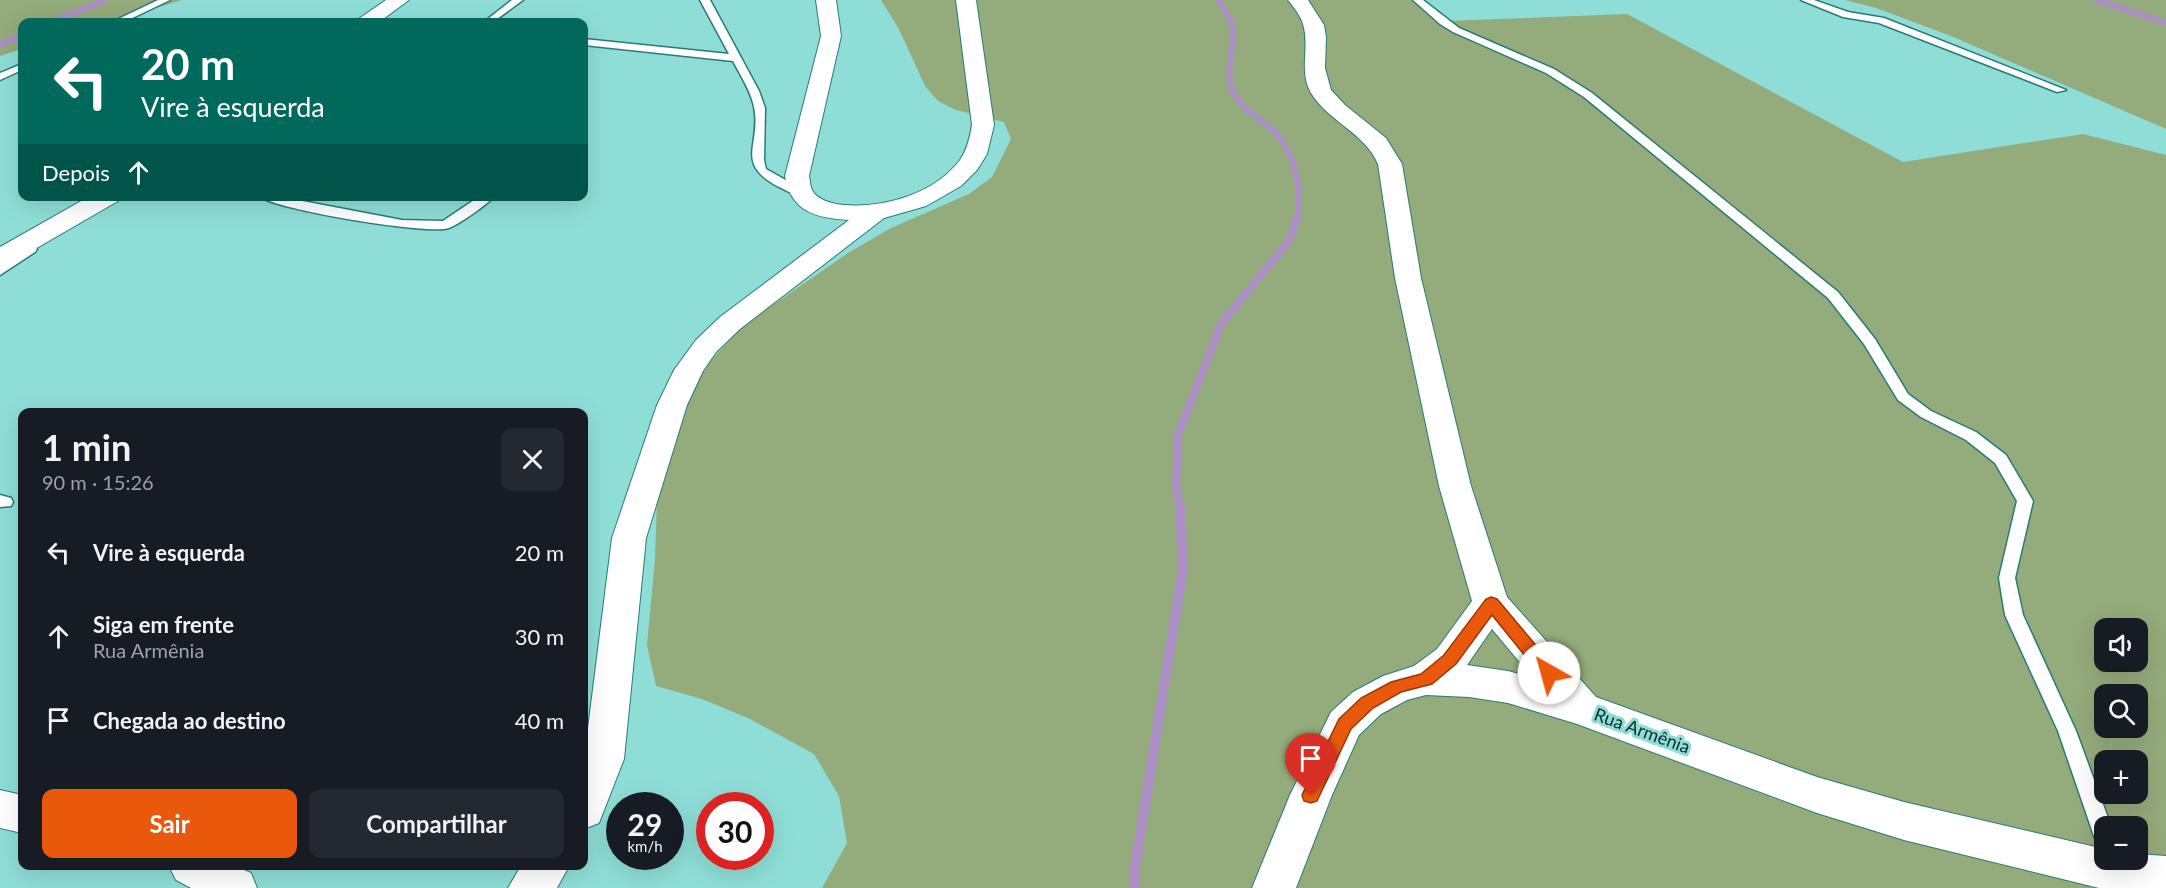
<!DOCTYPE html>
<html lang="pt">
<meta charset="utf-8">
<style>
:root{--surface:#171b24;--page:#242831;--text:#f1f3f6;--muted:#9ea1a6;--accent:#ea580c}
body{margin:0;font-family:Lato,sans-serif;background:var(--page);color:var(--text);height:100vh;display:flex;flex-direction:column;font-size:22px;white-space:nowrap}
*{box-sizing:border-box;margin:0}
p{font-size:20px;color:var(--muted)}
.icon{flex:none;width:33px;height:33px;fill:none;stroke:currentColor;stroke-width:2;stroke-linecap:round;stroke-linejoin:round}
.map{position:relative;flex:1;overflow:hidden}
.sheet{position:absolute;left:18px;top:408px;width:570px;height:462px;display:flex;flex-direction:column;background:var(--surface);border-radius:12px;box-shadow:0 6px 24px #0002}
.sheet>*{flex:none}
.top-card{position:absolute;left:18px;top:18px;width:570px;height:183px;border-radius:12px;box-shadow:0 6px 24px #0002;background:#00695c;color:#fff;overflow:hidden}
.tools{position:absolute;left:2094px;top:618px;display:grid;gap:12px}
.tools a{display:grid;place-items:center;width:54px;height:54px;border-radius:12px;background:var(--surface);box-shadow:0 6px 24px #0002;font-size:30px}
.speed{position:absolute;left:606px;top:792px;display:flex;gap:12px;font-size:30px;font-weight:700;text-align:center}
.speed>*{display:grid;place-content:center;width:78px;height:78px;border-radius:50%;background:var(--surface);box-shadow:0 6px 24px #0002;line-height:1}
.speed small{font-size:15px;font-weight:400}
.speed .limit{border:9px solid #d22;background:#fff;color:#111}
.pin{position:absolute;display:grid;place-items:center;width:51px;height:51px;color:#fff;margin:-62px -26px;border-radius:50% 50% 50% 0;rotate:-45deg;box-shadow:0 0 6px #0007}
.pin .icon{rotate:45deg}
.me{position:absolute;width:66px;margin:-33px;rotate:322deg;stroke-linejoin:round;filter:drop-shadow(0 0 4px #0008)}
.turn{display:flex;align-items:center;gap:21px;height:126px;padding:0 24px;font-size:27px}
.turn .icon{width:78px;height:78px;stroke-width:2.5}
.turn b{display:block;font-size:42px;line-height:51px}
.then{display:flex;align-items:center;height:57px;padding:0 24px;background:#0003;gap:12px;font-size:22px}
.round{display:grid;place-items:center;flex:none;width:63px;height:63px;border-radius:12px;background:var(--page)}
.headline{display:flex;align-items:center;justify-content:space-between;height:102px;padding:0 24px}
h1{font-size:36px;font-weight:700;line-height:45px}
.cta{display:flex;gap:12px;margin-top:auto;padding:12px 24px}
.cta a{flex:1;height:69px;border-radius:12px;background:var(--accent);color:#fff;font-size:24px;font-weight:700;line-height:69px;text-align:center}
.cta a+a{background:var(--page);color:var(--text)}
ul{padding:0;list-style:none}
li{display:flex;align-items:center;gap:18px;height:84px;padding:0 24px}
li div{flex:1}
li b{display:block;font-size:22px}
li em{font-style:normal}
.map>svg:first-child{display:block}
.green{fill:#94ab7b;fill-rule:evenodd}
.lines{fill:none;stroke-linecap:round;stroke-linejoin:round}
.stream-far2{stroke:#ac8fc4;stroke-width:6}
.stream-far1{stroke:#ac8fc4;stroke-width:8}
.stream{stroke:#ac8fc4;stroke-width:10}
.service-casing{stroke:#287c77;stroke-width:3}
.minor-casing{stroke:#287c77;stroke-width:2}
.service{fill:#fff;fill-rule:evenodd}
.minor{fill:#fff;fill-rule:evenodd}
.route{fill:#ea580c;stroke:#983908;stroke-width:1.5}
.labels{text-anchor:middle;stroke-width:6;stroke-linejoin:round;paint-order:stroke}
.near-street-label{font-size:18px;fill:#092d2a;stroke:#8eded7}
</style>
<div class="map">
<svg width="2166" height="888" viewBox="0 0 2166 888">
<rect width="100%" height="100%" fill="#8eded7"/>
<path class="green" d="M0 0H182L110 22H22V49L0 56Z
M881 0H1423L1446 21 1627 14 1903 162 2083 134 2166 155V888H822L847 843 839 796 814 754 750 719 702 699 656 686 647 645 655 559 657 497 695 377 744 325 848 253 891 228 969 194 992 177 1011 139 1004 122 956 110 938 101 925 86 899 29ZM2104 628H2138V662H2104ZM2104 694H2138V728H2104ZM2104 760H2138V794H2104ZM2104 826H2138V860H2104Z
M1845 0H2166V129L1951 36 1876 8Z"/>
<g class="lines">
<path class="stream-far2" d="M1218 0C1223 8 1232 19 1233 28 1235 49 1224 72 1233 92 1241 108 1256 116 1269 127 1295 148 1303 187 1297 219
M2097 0 2166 23
M51 22 105 0
M0 45 22 35"/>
<path class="stream-far1" d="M1180 508 1176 485 1178 435 1221 324 1289 241 1297 218"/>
<path class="stream" d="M1134 888 1135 867 1183 568 1180 506"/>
<defs>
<path id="service" d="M158 0H170L124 22H112Z
M512 0H523L493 22H484Z
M700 0H710L759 91 765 108 764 160 766 169 805 191V195C796 197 788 191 779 187 733 163 762 145 754 107 751 91 740 75 733 61L584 45V39L729 54Z
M1413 0H1423L1459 28 1554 69 1592 93 1838 292 1875 339 1908 394 1931 411 1976 432 2006 455 2033 501 2015 578 2023 615 2076 731 2111 826H2104V845L2097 843 2094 836 2058 731 2005 615 1999 578 2017 501 1995 463 1966 440 1921 417 1898 400 1864 344 1828 298 1584 97 1546 73 1453 32 1440 24Z
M1801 0H1814L1848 12 1884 18 2066 90 2057 92 1879 23 1843 17Z
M22 64V70L0 80V73Z
M259 196H276L402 220 443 221 480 196H495C486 205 460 224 449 228 428 235 276 210 259 196Z
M31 245 35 246 37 249 35 252 0 275V265Z
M0 495 11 498 13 502 11 506 0 507Z"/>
<path id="minor" d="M386 0H409L379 22H358L360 18Z
M816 0H836L841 36 809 176C810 180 810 186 812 190 817 200 833 204 844 205 885 208 934 194 960 160 967 150 970 137 972 125L956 0H976L994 125 987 154 977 170 961 186 926 206 884 218 740 329 716 352 703 371 687 405 646 538 624 759 599 823 584 829V760L612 538 657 405 674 370 696 340 720 317 849 220C816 218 791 212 785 176L821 36Z
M1288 0H1308L1324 25 1326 37 1325 68 1331 90 1345 105 1386 138 1402 164 1421 278 1471 486 1507 597 1596 697 1817 777 1904 802 2104 849V860H2138V854L2166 856V888H2099L1904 840 1817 813 1577 724 1508 703 1469 697 1426 695 1407 700 1381 714 1359 735 1332 795 1296 888H1252L1290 795 1331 712 1353 692 1383 676 1414 666 1437 649 1472 601 1439 486 1395 278 1378 164C1365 133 1329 122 1311 93 1299 72 1309 50 1304 28 1302 17 1295 9 1288 0ZM1492 629 1533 678 1508 671 1467 665Z
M90 196H121L118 201 9 264 0 266V247Z
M0 790 22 795V833L0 828Z
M169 866H235L251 873 257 888H191L176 880Z
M521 866H569L557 888H508Z"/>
</defs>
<use href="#service" class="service-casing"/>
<use href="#minor" class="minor-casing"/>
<use href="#service" class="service"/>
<use href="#minor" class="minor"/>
</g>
<path class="route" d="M1491 597 1497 599 1555 668 1557 673 1555 678 1549 680 1543 678 1492 615 1456 664 1432 684 1401 692 1373 708 1351 729 1317 801 1311 803 1304 801 1302 795 1339 719 1361 698 1391 682 1421 674 1444 655 1486 599Z"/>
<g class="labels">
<g class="near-street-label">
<text transform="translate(1642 731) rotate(20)" y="6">Rua Armênia</text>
</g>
</g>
</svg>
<div class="tools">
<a><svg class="icon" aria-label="sound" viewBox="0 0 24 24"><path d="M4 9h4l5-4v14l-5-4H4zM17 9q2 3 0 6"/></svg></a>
<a><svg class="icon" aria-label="search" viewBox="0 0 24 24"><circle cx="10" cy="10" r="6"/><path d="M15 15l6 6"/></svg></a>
<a>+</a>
<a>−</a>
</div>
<div class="speed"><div>29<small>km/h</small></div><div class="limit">30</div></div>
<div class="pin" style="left:1311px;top:795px;background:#d93025"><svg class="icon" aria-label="arrive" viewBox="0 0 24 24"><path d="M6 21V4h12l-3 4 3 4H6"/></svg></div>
<svg class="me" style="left:1549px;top:673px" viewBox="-20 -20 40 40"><circle r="19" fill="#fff"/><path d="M0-13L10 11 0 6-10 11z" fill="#ea580c"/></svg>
<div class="top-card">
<div class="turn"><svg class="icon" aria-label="left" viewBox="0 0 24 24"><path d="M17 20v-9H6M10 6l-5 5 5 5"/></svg><div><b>20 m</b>Vire à esquerda</div></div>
<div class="then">Depois<svg class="icon" aria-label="ahead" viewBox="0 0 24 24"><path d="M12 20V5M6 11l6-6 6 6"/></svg></div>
</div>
<section class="sheet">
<div class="headline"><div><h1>1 min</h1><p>90 m · 15:26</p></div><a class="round"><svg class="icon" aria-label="close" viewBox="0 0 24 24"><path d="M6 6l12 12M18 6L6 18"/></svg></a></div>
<ul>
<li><svg class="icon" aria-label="left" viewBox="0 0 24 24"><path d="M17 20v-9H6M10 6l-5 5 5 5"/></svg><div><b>Vire à esquerda</b></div><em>20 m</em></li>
<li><svg class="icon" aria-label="ahead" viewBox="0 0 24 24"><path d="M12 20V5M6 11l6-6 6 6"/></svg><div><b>Siga em frente</b><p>Rua Armênia</p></div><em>30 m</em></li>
<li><svg class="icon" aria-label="arrive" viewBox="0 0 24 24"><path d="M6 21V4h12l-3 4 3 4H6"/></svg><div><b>Chegada ao destino</b></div><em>40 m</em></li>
</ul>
<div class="cta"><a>Sair</a><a>Compartilhar</a></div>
</section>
</div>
